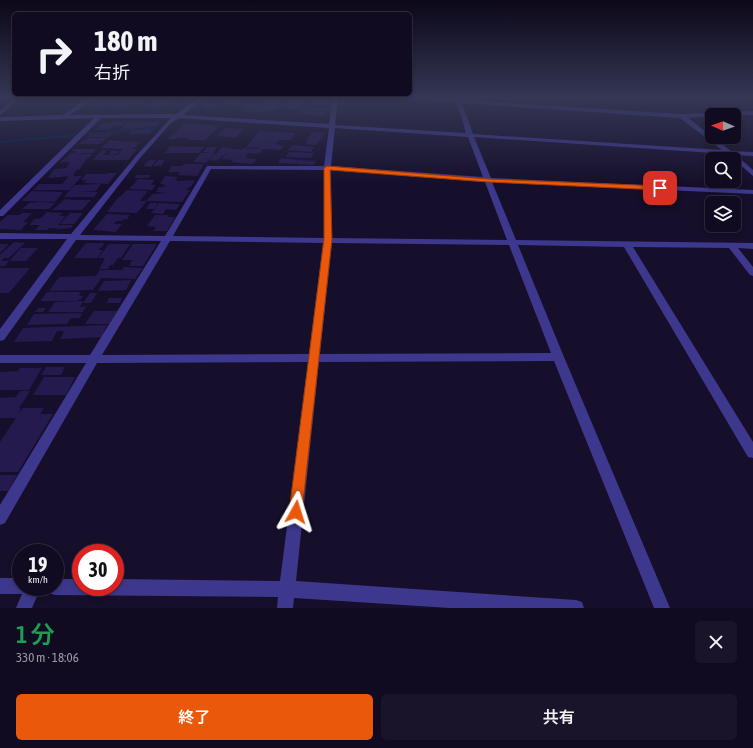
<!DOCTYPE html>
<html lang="ja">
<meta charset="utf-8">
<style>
:root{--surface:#100b20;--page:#191429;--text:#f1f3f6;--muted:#9c9ba5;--line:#302b3e;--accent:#ea580c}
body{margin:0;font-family:"Asap Condensed","Noto Sans JP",sans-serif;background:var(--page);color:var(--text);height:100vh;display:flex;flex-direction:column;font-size:15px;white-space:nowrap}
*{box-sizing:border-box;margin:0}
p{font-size:13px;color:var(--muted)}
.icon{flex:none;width:22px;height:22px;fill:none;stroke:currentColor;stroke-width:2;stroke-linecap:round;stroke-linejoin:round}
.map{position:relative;height:608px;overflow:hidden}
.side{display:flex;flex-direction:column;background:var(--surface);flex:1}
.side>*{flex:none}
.hud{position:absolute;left:12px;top:12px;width:400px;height:84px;border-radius:6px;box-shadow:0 2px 6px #0003,0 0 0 1px var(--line);background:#100b20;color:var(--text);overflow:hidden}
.needle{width:26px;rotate:272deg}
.buttons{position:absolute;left:705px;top:108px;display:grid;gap:8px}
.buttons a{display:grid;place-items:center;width:36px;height:36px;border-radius:6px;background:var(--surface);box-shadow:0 2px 6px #0003,0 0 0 1px var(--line);font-size:20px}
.speed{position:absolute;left:12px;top:544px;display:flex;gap:8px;font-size:20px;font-weight:700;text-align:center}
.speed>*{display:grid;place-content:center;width:52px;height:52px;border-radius:50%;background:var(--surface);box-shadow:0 2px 6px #0003,0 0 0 1px var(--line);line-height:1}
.speed small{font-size:10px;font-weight:400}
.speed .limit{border:6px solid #d22;background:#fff;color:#111}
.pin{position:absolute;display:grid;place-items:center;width:34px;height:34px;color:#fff;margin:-17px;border-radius:8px;box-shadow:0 2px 6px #0006}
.me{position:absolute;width:44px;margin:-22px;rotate:6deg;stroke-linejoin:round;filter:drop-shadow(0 0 3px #0008)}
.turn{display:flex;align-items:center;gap:14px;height:84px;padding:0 16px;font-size:18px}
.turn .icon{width:52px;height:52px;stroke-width:2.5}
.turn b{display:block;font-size:28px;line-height:34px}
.round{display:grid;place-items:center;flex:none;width:42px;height:42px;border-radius:6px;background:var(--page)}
.headline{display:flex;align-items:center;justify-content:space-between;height:68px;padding:0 16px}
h1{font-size:24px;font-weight:600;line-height:30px;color:#1e9e55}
.cta{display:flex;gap:8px;margin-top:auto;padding:8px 16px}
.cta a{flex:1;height:46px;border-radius:6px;background:var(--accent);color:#fff;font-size:16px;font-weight:600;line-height:46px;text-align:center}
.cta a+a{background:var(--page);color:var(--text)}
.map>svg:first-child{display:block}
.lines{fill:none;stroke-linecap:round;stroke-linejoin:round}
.stream{fill:#071f4c;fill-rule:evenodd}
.building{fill:#251a4d}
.minor{fill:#3d388d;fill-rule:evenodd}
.route{fill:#ea580c;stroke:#983908}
</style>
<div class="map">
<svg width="753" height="608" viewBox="0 0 753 608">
<rect width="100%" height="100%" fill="#150f2b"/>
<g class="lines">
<path class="stream" d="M155 127H156V129L0 143V141Z"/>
</g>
<path class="building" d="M100 98 122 100 128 98 118 102 96 100Z
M139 98H148L138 105 131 103 123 108 109 107 117 102 123 103 128 100H136Z
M163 98H177L165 107 147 108 152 104 156 105 157 104H155Z
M261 98H285L281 102 259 100Z
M319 98 332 99 330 105H315L316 104H310L311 101H318Z
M228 101 241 102 239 105 225 104Z
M265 101 277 102 274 105 281 106 275 111 268 110 266 112H243L246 109 237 108 242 104 260 105 255 110Z
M291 101 302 102 294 110 284 108Z
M93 102 113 103 104 108 84 107Z
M208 104 218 105 213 109H203Z
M304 107 330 109 323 117 298 113Z
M118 122H126L121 126H114L109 130H95L103 123Z
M128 122H160L156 126 120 130Z
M186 123 220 126 205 140H187L189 138H179L177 139H167Z
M225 128 244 129 236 138 217 136Z
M132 130H153L150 134H129Z
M259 131 295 133 291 140H279L276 144H279L278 145 284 146 281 150 263 149 259 154 248 153 245 158 257 159 252 164 231 162 233 160 221 159 228 151 217 161 209 160 223 147 242 150 243 148 259 149 270 134 259 148 246 147Z
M312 132 325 133 316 145 305 144Z
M114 133 110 137H87L90 135Z
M88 138H107L99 144H78Z
M110 140H114L113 141 140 142 133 149H137L128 160H93L102 150H107L103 155H109L111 151H119L117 154H111L117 155 123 149 101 148Z
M292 145 314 147 311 152 288 150Z
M170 146 204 147 199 153H165Z
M208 147H217L213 153 203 152Z
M73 149H97L93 153H74L76 151H71Z
M289 152 314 153 311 158 285 157Z
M71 153 93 154 85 161 80 169 76 170 73 176 48 178 54 169 66 168 70 162 59 163Z
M201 153H215L206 163 193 162Z
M281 158 299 160 295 164 278 163Z
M149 160H156L151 167 143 166Z
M158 160H165L161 166H153Z
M299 160 316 161 314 165 296 164Z
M184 164H204L197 176 178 175 180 172H168L172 166H182Z
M108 173H117L108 184 83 183 87 180H81L86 174H107Z
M137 175H151L148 178H134Z
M69 176H82L69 190H33L39 184H62Z
M165 176 178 177 175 180H178L177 181 195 180 191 187H189L186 190H190L182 202 146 201 152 194 167 193 156 192 159 187H169L163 186 164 184H160Z
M138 179 155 180 151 185H156L152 190 129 189Z
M101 184 96 191 77 192H98L94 197H64L74 185Z
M127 190 148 191 140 201H147L137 213 107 212 116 200Z
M32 191 63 192 55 202 21 201Z
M65 199 72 200H91L82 210H52Z
M29 203 39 202 55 203 49 209H22Z
M150 203H158L154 209H146Z
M159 203 180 204 176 210 166 209 163 214 151 213Z
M47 212 63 213 59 216H66L58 225H73L71 228 63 229 49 228 47 230H35L40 225H29L35 219 41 218Z
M22 213H32L23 222H28L21 230 0 229V222L8 215H20Z
M70 213H83L74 224H60Z
M107 214 130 215 127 219H124L122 221H116L114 224H122L116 232 93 230Z
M155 215H169L167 217H175L167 231H153L156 227 147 226Z
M14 242 25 243 9 258H4L1 261H9L5 266H0V255Z
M86 243H104L103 246 98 250H103L97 258H74Z
M0 244H9L0 253Z
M109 244H130L121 258H118L113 265H110L108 269H99L105 258H98Z
M133 244H145L134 260 145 244H157L143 266H129L132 260H122Z
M21 248H38L26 261H9Z
M124 267 143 268 135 279 101 278 93 290 49 291 59 277 96 276 100 270H122Z
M0 268H30L9 293H0Z
M131 280 126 290 98 291 104 281Z
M47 292H81L79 296H83L81 299 76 301H40Z
M90 293H97L91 303H83Z
M109 298H122L120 303H107Z
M83 301 80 307 86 306 83 312H48L55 302Z
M38 308H46L43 312H35Z
M94 311H117L109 324H85Z
M82 313 80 318H71L67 324 27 325 34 314Z
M107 325 102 337 60 339 64 331H57L52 341 14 342 23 328Z
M46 367H65L61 375H41Z
M20 368H42L29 390H0V372L18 371Z
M44 377H75L66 395H33Z
M20 391H30L19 408H21L18 414 23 408H44L40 414H53L18 472H0V442L16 418H0V398L16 397Z
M0 475H17L8 491H0Z"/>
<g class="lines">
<path class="minor" d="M13 98H19L0 116V111Z
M89 98H96L70 115 176 114 198 98H204L183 115 329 124 332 98H338L335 125 466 133 457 103 407 98H461V100L682 114 753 111V115H712V116L688 118 731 151 753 152V156L736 155 753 170V176L728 154 474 137 491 178 753 190V194L492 182 516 240 753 243V249L738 248 753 267V276L750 275 729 248 633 247 753 442V458L748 457 624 247 518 245 564 357 670 608H654L554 361 319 362 296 581 576 600 582 602 584 608H450L294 598 293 608H277L278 597 55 595 49 593 47 587H55V579H81V587H115V579L280 581 308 362 97 363 5 523 0 525V505L86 363H0V355H90L161 241 76 240 4 340 0 341V329L67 239H0V233L71 234 136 156 171 118H101L3 216H0V210L94 118 0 121V117L62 115ZM462 103 680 118 722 150 473 134ZM179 118 329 128 324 166H207L165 236 80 235 140 158 171 123ZM335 128 468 137 483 177 331 166ZM211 169 324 170V238L173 236ZM331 170 485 182 507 240 332 238ZM170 241 323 243 309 354 102 355ZM332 243 509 245 551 353 320 354Z
M0 578H21V587H41L32 608H16L22 594H0Z"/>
</g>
<linearGradient id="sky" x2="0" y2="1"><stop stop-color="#0c0818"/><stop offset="0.53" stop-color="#353755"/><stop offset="1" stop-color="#353755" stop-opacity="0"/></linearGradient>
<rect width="753" height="184" fill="url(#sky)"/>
<path class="route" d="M327 166 488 179 660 186 664 188 660 190 488 182 330 170 332 239 302 512 300 517 296 518 291 517 289 512 324 239V168Z"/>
</svg>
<div class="buttons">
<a><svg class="needle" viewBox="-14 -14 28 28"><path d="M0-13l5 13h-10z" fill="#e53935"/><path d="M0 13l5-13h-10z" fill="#9c9ba5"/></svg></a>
<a><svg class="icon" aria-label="search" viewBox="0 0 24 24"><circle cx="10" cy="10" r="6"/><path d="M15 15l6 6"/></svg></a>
<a><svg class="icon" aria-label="layers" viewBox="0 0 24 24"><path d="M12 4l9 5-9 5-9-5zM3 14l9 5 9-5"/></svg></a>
</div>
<div class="speed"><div>19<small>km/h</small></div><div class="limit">30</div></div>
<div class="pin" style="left:660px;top:188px;background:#d93025"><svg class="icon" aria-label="arrive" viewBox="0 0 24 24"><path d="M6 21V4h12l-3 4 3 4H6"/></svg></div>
<svg class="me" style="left:296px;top:512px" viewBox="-20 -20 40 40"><path d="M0-17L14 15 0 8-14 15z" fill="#ea580c" stroke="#fff" stroke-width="4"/></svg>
<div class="hud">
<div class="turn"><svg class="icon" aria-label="right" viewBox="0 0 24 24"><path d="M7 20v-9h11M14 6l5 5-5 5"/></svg><div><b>180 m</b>右折</div></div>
</div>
</div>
<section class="side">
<div class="headline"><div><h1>1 分</h1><p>330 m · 18:06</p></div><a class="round"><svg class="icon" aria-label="close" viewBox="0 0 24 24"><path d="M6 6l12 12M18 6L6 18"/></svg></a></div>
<div class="cta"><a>終了</a><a>共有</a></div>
</section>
